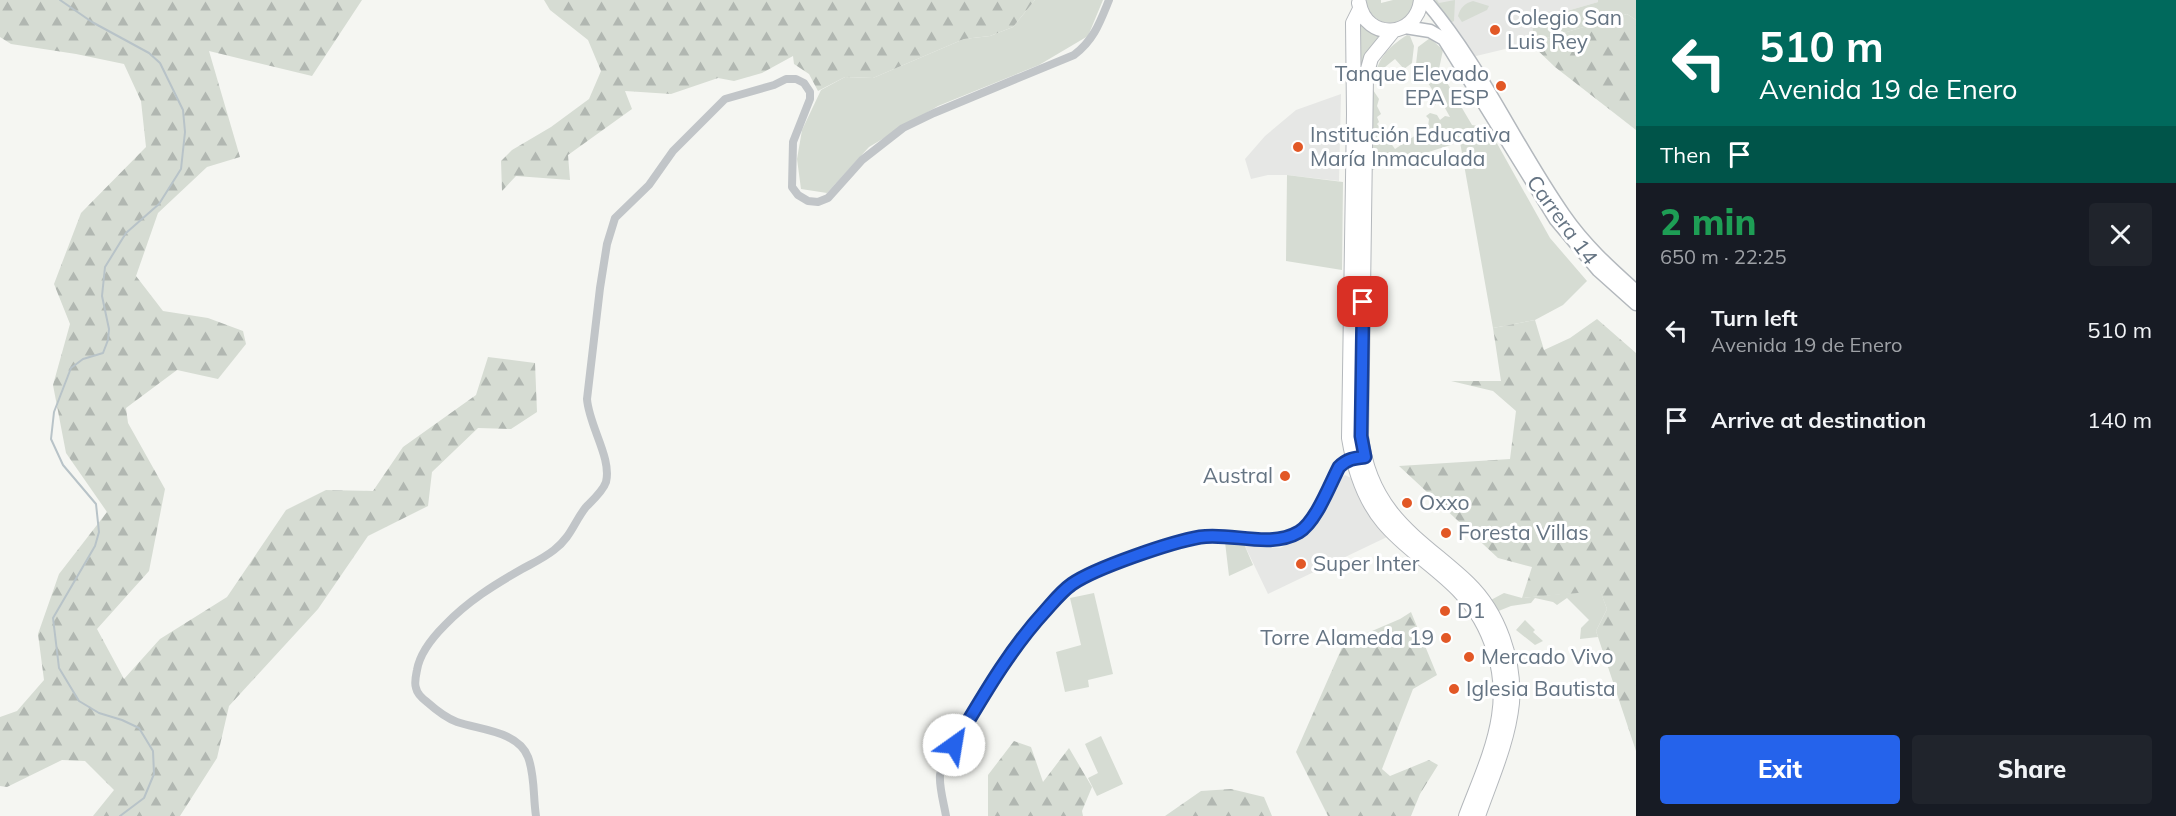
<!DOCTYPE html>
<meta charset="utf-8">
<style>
:root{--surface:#171b24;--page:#20242c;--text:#f1f3f6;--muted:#9ea1a6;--accent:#2563eb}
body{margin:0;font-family:Mulish,sans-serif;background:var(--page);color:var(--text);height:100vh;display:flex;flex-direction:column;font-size:22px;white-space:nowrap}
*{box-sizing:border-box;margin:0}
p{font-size:20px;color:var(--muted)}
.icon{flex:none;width:33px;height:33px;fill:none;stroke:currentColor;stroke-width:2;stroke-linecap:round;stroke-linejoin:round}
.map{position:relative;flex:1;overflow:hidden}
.side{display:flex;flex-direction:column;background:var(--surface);width:540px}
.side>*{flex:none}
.hud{background:#00695c;color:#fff;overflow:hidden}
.pin{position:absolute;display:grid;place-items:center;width:51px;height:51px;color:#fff;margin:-26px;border-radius:12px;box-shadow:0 3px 9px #0006}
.me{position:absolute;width:66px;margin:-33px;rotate:32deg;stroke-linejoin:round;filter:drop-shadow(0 0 4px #0008)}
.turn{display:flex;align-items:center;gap:21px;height:126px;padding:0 24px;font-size:27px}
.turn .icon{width:78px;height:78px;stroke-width:2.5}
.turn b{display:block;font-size:42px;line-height:51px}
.then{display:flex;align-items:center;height:57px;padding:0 24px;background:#0003;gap:12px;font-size:22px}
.round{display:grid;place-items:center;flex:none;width:63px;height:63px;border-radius:6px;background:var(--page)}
.summary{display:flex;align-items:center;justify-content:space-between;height:102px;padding:0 24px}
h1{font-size:36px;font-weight:800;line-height:45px;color:#1e9e55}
.action{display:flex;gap:12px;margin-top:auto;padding:12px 24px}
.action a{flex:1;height:69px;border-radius:6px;background:var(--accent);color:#fff;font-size:24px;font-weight:800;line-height:69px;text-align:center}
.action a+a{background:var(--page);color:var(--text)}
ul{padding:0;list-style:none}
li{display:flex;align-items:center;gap:18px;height:90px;padding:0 24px}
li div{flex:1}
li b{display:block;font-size:22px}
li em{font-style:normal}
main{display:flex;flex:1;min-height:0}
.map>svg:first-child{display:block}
.built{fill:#e6e7e5}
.green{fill:#d6dcd3}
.forest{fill:url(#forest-firs)}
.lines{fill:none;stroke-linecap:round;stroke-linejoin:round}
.stream{stroke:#b8c3c8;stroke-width:2}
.secondary-casing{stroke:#b3b8bd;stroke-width:15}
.primary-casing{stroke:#b4b8bc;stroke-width:16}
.street{stroke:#c1c5c8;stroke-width:8}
.secondary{stroke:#fff;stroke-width:12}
.primary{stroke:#fff;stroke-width:14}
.route-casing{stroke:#184099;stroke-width:15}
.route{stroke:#2563eb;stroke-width:10}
.poi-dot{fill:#e25826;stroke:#fff;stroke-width:2}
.labels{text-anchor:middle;stroke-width:6;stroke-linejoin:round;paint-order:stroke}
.poi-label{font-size:21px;fill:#657483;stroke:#fff;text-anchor:start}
.street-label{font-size:21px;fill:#657483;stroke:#fff}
</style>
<main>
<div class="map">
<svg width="1636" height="816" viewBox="0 0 1636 816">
<defs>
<pattern id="forest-firs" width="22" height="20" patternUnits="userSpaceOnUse" patternTransform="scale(1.5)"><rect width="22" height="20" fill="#d6dcd3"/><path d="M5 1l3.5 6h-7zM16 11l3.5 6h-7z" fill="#b1b7b1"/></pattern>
</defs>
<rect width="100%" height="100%" fill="#f5f6f2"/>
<path class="built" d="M1436 0H1598V2L1532 21 1534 32 1528 33 1530 43 1472 57Z
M1341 94 1339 181 1287 175H1268L1251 179 1245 159 1265 136 1296 110Z
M1345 475 1351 478 1365 508 1387 537 1268 594 1244 544 1280 548 1304 536 1313 528 1326 507 1339 479Z"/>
<path class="green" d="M1035 0H1103L1088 36 1039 65 938 106 869 147 827 193 801 189 797 159 802 130 821 90 845 77 873 78 964 39 990 36 1013 27Z
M1366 0H1381V3L1393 0H1414C1409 30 1371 31 1366 0Z
M1435 0H1437L1439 3 1455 0 1454 21 1450 23Z
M1598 0H1636V20L1627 14 1530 43 1528 33 1533 31 1532 21 1598 2Z
M1473 1 1489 6 1487 10 1462 22 1458 16C1460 8 1465 3 1473 1Z
M1363 23 1382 35 1368 57 1356 432 1360 25Z
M1407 35 1410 36 1414 46 1412 63 1404 69 1395 59 1380 71 1383 75 1373 82C1379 57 1386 49 1407 35Z
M1430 38 1443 50 1439 69 1472 125 1489 128 1485 133 1494 138 1550 238 1587 281 1563 305 1535 320 1493 328 1460 142 1372 170 1373 90 1379 99 1377 106 1381 114 1377 117 1379 122 1377 124 1395 149 1428 127 1429 119 1426 116 1430 113 1437 115 1440 120 1445 116 1450 117 1441 101 1433 106 1428 100 1435 94 1416 64 1418 47Z
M1287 175 1343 182 1342 270 1286 261Z
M1225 542 1244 544 1253 565 1229 576Z
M1600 590 1607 609 1596 631 1598 637 1580 639 1581 628 1589 620 1567 598 1557 605 1553 602 1535 598 1531 603 1511 606 1496 612 1489 601 1504 593 1522 598Z
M1094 593 1113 674 1088 680 1089 687 1065 692 1056 652 1081 645 1070 598Z
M1525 620 1535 630 1533 632 1543 641 1535 645 1516 630Z
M1101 736 1123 784 1097 796 1088 778 1098 773 1085 744Z"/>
<path class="forest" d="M0 0H362L312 76 209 51 240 157 207 167 158 213 136 276 163 311 208 318 243 331 246 344 218 379 177 370 126 408 128 423 165 489 149 571 97 629 124 679 160 639 227 597 286 510 326 490 373 491 403 447 476 395 488 357 535 363 537 412 511 429 478 428 432 472 428 506 368 536 318 609 229 706 217 758 180 816H93L114 790 85 761 62 760 7 787 0 786V717L17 711 44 680 38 634 59 574 107 512 66 453 53 385 70 324 54 284 81 213 146 147 141 101 124 64 76 54 11 44 0 37Z
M544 0H1035L1013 27 990 36 964 39 873 78 845 77 818 91 809 74 794 64 793 56 762 73 734 81 718 78 671 94 625 91 632 109 568 155 570 180 516 176 502 191 501 161 512 150 551 127 589 99 601 71 588 40 550 10Z
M1627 14 1636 20V130L1555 67 1530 43Z
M1597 319 1636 353V751L1596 631 1607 609 1600 591 1522 598 1532 567 1498 558 1399 466 1510 459 1516 411 1493 391 1451 381H1501L1493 328 1535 320 1544 350 1570 338Z
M1411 612 1437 675 1413 689 1382 769 1390 776 1429 760 1438 765 1420 794 1411 816H1328L1296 752 1344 643 1400 619Z
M1014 741 1031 747 1043 782 1069 748 1092 787 1082 811 1083 816H988V775Z
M1231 789 1264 797 1272 816H1165L1201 791Z"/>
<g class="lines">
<path class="stream" d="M60 0 92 22 149 53 160 63 183 110 185 132 181 169 159 204 126 233 105 267 102 296 109 329 108 340 103 353 83 359 71 368 54 412 51 439 63 465 96 504 99 532 95 546 53 618 59 668 79 701 99 713 122 720 139 728 153 751 154 774 144 798 120 816"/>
<defs>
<path id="secondary" d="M1425 0C1481 65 1515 145 1564 215 1584 244 1609 267 1636 291
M1405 27 1430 31 1444 39 1556 220 1598 270 1636 304"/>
<path id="primary" d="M1359 3C1366 42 1417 38 1421 0
M1360 9 1353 23 1354 114 1349 438C1354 468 1363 498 1383 522 1405 549 1437 567 1461 593 1491 625 1506 672 1499 716 1494 750 1478 784 1466 816
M1393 31 1371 58 1366 76 1361 436C1364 464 1374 490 1391 512 1412 539 1443 559 1468 583 1499 613 1515 660 1512 703 1508 742 1491 779 1478 816"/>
</defs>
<use href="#secondary" class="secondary-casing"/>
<use href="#primary" class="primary-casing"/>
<path class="street" d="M536 816C533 797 535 775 528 757 518 731 480 730 457 722 446 718 436 710 427 702 423 699 417 693 416 688 414 683 416 675 417 670 420 652 433 637 445 625 468 601 494 585 522 569 533 563 544 558 554 550 571 537 574 522 586 507 593 500 603 491 606 482 612 458 589 426 587 399L600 288 607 244 615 218 649 185 673 151 725 99 774 85 786 79H796L804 83 810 92V99L793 142 792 187 798 195 808 201 818 202 828 198 862 160 903 128 934 113 1074 55C1094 40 1100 22 1109 0
M946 816C944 804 939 787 940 775 943 755 959 736 970 719 997 674 1029 617 1071 585 1094 568 1170 542 1200 537 1230 532 1271 548 1299 532 1316 522 1330 484 1339 467L1345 461 1355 458"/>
<use href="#secondary" class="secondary"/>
<use href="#primary" class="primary"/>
</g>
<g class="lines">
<defs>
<path id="route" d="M954 745C982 698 1009 650 1046 610 1054 601 1062 591 1072 584 1095 568 1171 542 1200 537 1231 532 1270 549 1299 532 1316 522 1330 484 1339 467 1347 459 1354 458 1365 457L1361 436 1363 302"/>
</defs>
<use href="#route" class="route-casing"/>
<use href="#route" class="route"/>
</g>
<g class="poi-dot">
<circle cx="1495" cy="30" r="6"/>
<circle cx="1501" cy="86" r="6"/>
<circle cx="1298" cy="147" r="6"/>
<circle cx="1285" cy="476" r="6"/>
<circle cx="1407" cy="503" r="6"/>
<circle cx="1446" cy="533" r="6"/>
<circle cx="1301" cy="564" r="6"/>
<circle cx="1445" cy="611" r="6"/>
<circle cx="1446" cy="638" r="6"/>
<circle cx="1469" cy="657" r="6"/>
<circle cx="1454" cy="689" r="6"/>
</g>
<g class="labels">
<g class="poi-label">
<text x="1507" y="25">Colegio San<tspan x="1507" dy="24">Luis Rey</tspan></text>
<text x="1489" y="81" text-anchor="end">Tanque Elevado<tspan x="1489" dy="24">EPA ESP</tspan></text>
<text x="1310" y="142">Institución Educativa<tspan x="1310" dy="24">María Inmaculada</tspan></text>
<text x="1273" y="483" text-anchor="end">Austral</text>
<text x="1419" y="510">Oxxo</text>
<text x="1458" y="540">Foresta Villas</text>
<text x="1313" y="571">Super Inter</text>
<text x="1457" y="618">D1</text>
<text x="1434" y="645" text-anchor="end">Torre Alameda 19</text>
<text x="1481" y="664">Mercado Vivo</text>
<text x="1466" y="696">Iglesia Bautista</text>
</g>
<g class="street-label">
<text transform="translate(1562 220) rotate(54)" y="7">Carrera 14</text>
</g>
</g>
</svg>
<div class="pin" style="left:1363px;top:302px;background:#d93025"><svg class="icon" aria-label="arrive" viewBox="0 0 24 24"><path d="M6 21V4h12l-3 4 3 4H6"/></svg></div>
<svg class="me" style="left:954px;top:745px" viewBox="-20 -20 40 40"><circle r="19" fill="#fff"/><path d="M0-13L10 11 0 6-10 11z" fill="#2563eb"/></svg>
</div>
<section class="side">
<div class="hud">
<div class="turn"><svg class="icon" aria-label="left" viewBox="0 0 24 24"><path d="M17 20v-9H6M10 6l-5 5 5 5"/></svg><div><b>510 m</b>Avenida 19 de Enero</div></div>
<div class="then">Then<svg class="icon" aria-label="arrive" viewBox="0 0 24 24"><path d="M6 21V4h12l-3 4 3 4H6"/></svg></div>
</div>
<div class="summary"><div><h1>2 min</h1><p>650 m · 22:25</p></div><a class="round"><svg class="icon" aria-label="close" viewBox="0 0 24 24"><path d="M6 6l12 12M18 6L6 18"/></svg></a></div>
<ul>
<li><svg class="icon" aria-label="left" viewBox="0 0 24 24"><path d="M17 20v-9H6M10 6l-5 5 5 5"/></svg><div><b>Turn left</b><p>Avenida 19 de Enero</p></div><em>510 m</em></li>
<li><svg class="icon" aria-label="arrive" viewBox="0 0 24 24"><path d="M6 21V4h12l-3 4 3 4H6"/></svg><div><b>Arrive at destination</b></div><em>140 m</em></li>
</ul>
<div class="action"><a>Exit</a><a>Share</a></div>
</section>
</main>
